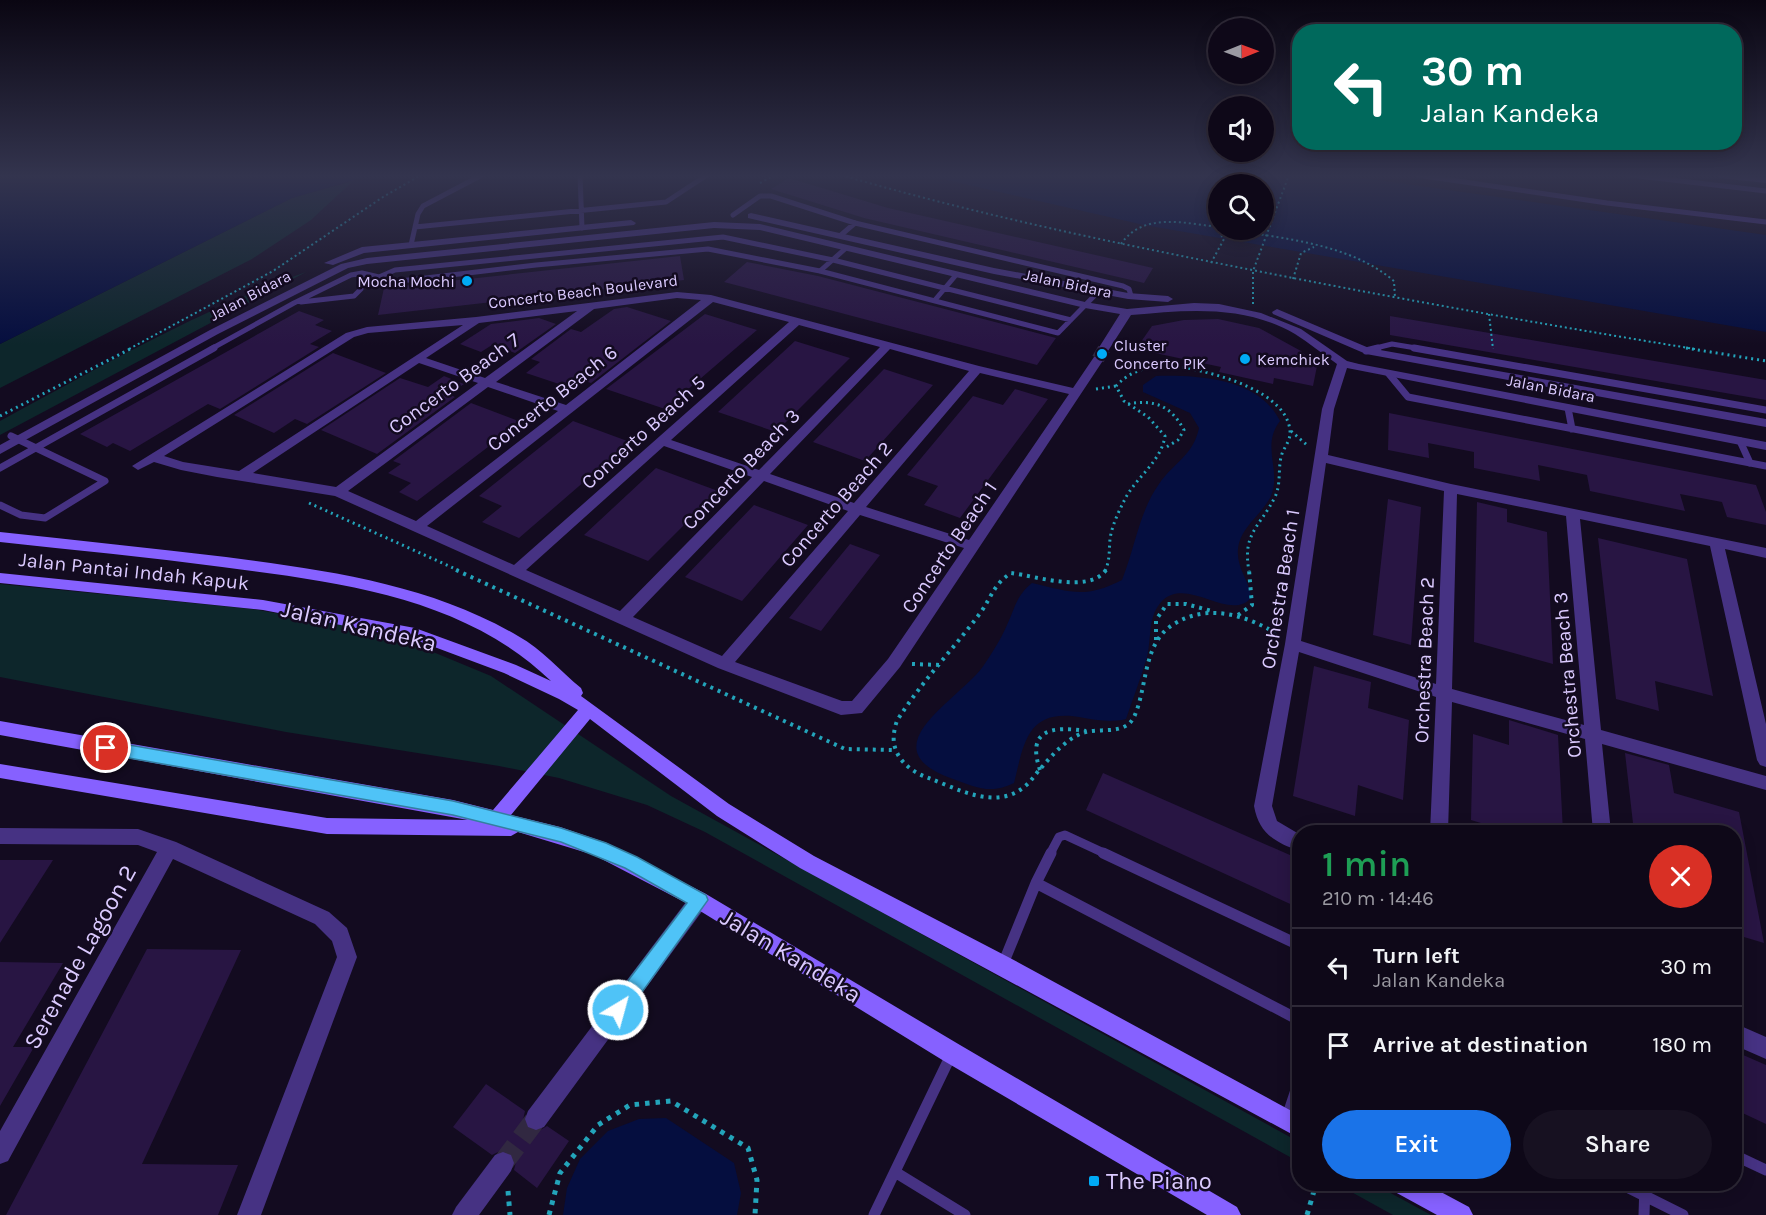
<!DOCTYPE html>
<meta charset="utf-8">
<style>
:root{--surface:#0e0818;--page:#171121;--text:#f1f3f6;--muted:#9b9aa2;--line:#2e2937;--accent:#1a73e8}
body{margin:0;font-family:Karla,sans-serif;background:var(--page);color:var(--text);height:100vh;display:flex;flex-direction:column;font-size:22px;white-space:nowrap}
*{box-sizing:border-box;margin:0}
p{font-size:20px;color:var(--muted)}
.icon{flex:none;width:33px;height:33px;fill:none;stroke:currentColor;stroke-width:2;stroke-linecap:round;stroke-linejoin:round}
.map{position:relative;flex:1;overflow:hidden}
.sheet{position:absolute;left:1292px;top:825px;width:450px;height:366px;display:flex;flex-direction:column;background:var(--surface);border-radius:24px;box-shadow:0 3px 15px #0003,0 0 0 2px var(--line)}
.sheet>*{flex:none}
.hud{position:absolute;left:1292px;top:24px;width:450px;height:126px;border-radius:24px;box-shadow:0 3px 15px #0003,0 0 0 2px var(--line);background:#00695c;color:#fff;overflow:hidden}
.needle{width:39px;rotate:89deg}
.controls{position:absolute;left:1208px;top:18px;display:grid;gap:12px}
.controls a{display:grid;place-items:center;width:66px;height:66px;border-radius:50%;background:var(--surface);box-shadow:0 3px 15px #0003,0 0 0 2px var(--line);font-size:30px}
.pin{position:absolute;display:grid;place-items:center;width:51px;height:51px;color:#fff;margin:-26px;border:3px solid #fff;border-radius:50%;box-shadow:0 2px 6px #0007}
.me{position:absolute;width:66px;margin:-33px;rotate:37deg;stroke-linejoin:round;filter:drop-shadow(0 0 4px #0008)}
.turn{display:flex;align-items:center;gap:21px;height:126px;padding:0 30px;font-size:27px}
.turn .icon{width:78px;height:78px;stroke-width:2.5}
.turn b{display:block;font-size:42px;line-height:51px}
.round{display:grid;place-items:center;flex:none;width:63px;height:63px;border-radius:32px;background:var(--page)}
.headline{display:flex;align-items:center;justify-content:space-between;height:102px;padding:0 30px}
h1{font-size:36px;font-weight:600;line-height:45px;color:#1e9e55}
.primary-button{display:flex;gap:12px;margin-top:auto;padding:12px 30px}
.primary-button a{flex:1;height:69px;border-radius:36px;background:var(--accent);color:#fff;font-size:24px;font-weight:600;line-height:69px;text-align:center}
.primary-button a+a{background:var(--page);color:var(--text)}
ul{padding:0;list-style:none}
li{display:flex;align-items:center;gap:18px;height:78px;padding:0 30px;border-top:2px solid var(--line)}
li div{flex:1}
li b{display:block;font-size:22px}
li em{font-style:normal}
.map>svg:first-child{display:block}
.green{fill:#0d262b}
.water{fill:#050e3f;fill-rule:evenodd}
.building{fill:#281543}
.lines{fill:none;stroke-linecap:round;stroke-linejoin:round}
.street-tunnel-far1{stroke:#312841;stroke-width:13;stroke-dasharray:13 7;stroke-linecap:butt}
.street-tunnel{stroke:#312841;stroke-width:21;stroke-dasharray:21 10;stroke-linecap:butt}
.path-far3{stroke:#23a4ba;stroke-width:2;stroke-dasharray:2 3;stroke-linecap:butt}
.path-far2{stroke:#23a4ba;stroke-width:3;stroke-dasharray:2 4;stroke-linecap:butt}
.path-far1{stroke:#23a4ba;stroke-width:4;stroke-dasharray:3 5;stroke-linecap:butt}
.path{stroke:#23a4ba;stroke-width:5;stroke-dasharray:4.5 6;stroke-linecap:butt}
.lane-far3{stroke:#463283;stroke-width:5}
.lane-far2{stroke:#463283;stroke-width:7}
.lane-far1{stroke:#463283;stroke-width:9}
.lane{stroke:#463283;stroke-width:11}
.street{fill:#463283;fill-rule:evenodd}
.secondary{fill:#8661ff;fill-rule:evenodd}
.route{fill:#4fc3f7;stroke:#337fa1;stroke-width:1.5}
.poi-dot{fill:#00aaf5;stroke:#130b20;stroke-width:2}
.labels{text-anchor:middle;stroke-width:5;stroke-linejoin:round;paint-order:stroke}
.far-poi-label{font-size:16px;fill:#dbcaff;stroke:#130b20;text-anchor:start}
.far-street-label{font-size:16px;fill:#dbcaff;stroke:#130b20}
.street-label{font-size:20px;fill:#dbcaff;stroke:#130b20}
.near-street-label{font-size:24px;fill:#dbcaff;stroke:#130b20}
.near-poi-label{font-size:24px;fill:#dbcaff;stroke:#130b20;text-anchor:start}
</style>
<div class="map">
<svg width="1766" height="1215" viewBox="0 0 1766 1215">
<rect width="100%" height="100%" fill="#130b20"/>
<path class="green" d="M353 181 311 220 252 259 0 388V344L292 198Z
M306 272 0 435V421C100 367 199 310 306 272Z
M0 584 252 609 343 625 421 647 491 676 671 796 1299 1142V1162L705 832 647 805 559 778 499 766 286 732 0 677Z
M1337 1184H1374L1431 1215H1393Z"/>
<path class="water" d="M0 175H371L292 198 0 344Z
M925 175H1342L1766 235V332L1144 225ZM1218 184H1263V230H1218Z
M1156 376C1198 375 1259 378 1280 421 1260 447 1283 472 1270 498 1261 515 1240 528 1238 549 1236 568 1250 581 1251 598 1229 622 1189 577 1163 600 1147 616 1152 637 1147 657 1141 678 1133 698 1126 719 1110 723 1096 720 1079 717 1027 709 1024 743 1014 783 990 795 976 787 953 779 865 748 960 700 984 665 992 653 1001 639 1007 625 1015 608 1016 596 1032 583 1071 592 1085 599 1122 580 1135 548 1139 512 1159 484 1174 462 1193 456 1199 428L1190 413 1143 392V385Z
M666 1118 734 1163 741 1193 737 1215H563L567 1188 580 1159 608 1131 639 1119Z"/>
<path class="building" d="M789 178 888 208 1153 268 1144 283 864 218 771 189Z
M680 256 684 280 378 315 384 288Z
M747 262 818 276 1056 338 1037 365 724 282Z
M627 307 671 321 591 383 579 379 568 387 526 373 540 362 531 359 571 329 581 332 614 309Z
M299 311 324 320 315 325 332 331 310 344 319 347 220 409 208 404 130 451 113 443 107 447 80 434Z
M705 314 757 330 665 409 606 389Z
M1390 316 1766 380V400L1390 335Z
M539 318 556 324 515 353 492 345 481 352 460 344 491 324Z
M1218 319 1259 328 1301 351 1317 366 1313 386 1274 378 1273 384 1219 372 1221 367 1136 349 1152 326 1184 320Z
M795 341 850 358 776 432 718 412Z
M333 353 386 373 307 424 295 419 274 433 234 415Z
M884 369 933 385 865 461 813 442Z
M444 376 464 384 449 394 455 397 377 454 321 430 400 378 428 387Z
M1015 389 1048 399 960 518 924 505 938 486 907 475 973 396 1003 405Z
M471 403 521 422 417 501 399 492 411 483 388 473 401 464 393 461Z
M1389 413 1756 485 1766 512V525L1727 517 1722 502 1680 494 1685 511 1590 491 1587 475 1538 465 1540 481 1474 468V452L1428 443 1429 458 1388 450Z
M573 421 630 442 519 538 482 522 502 506 479 496Z
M656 468 718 491 648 561 584 535Z
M1388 499 1421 507 1411 645 1373 635Z
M1477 502 1507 509V522L1547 532 1553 664 1474 642Z
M754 505 808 525 742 601 685 577Z
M1598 538 1687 559 1713 696 1655 681 1659 711 1616 699Z
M850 544 880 555 821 631 789 618Z
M1314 666 1371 682 1368 708 1409 720 1403 800 1358 785 1355 816 1293 796Z
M1509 720 1558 735 1563 832H1510L1471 820 1473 734 1509 745Z
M1625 753 1669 765 1674 793 1739 812 1764 943 1734 934V832H1634Z
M1103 773 1299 859V908L1086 810Z
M0 860H53L0 943Z
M147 949 241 950 142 1164 238 1165 218 1215H6Z
M0 962 63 963 13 1047H34L0 1106Z
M1734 1051 1766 1065V1124L1734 1109Z
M486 1084 525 1111 523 1120 527 1129 537 1132 547 1126 569 1141 537 1188 514 1170 516 1162 512 1153 502 1150 492 1155 453 1127Z"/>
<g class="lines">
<path class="street-tunnel-far1" d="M1098 359 1104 349"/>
<path class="street-tunnel" d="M503 1163 536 1119"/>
<path class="path-far3" d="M841 175C965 211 1090 238 1217 263 1376 295 1535 323 1695 349
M760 183 775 175
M1232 230C1287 239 1350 244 1394 281L1395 298
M1121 244C1143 212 1184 223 1218 227
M1211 263 1224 239 1215 227
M1293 279 1301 253 1314 247
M1253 304V271L1289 175
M1489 314 1493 349
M129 349 273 271 383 197 421 175"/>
<path class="path-far2" d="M1686 348 1766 361
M1096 389 1116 386
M1128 404C1155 399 1171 406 1184 430L1178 440 1165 448
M0 416 132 348
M1291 431 1308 446
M309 503 460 571
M1105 571C1110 561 1109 550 1110 539 1112 525 1119 511 1125 499 1137 476 1161 462 1165 436L1148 417 1124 401 1116 386C1136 365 1160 364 1187 368 1218 374 1287 392 1290 431 1291 441 1283 448 1281 457 1278 471 1281 484 1275 497 1260 527 1242 533 1249 571"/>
<path class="path-far1" d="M456 570 845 749 894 750
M1106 570C1089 594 1036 576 1011 573 994 584 992 596 981 612 955 647 924 679 900 716 896 721 895 727 894 733 891 754 907 770 926 777 956 788 995 811 1024 787 1031 782 1036 773 1042 767 1053 754 1065 741 1080 734 1097 726 1124 737 1134 717 1148 687 1142 643 1174 624 1208 603 1246 615 1277 634
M1238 615 1252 605 1249 570
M1156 640V620L1167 604H1186L1212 611
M912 664 941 665
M1040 770C1026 729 1052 726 1086 731"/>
<path class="path" d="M508 1191 510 1215
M549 1215 560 1173 598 1125 630 1105 671 1101 748 1148 757 1180 755 1215
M1307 1215 1316 1184"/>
<path class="lane-far3" d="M580 175 582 228
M1417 175 1607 203 1766 222
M1630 175 1766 191
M733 215 760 196H771L855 223 1123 286 1129 289 1131 296
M415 227 666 202 707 175
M841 235 855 223
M411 245 418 214 423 206 482 175
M820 271 846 248
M392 282 536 265 708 249 820 271 1058 333 1099 291
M935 300 956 275
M301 302 354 296 361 289 362 273
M211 349 294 303 351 275 362 273 379 277 395 270 723 237 833 260 1071 320
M1372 349 1392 344 1422 349"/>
<path class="lane-far2" d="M1414 348 1766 410
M1366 351 1378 348
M1389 374 1408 397 1766 466
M1568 408 1572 429
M1740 441 1750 463
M0 468 214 348
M0 505 21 515 45 518 105 481 11 436"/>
<path class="lane-far1" d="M1050 854 1059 837 1065 835 1106 854"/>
<path class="lane" d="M1103 853 1299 945
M1036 883 1299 1020
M1003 964 1036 883 1051 853
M1286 1120 1299 1081
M1734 1155 1766 1170
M895 1172 965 1215
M1621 1184 1683 1215
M874 1215 952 1053
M1644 1215 1645 1184"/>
<path class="street" d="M1715 175 1766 177V183L1719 178Z
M751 213 994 268 1128 293 1168 296 1173 299 1168 302 1128 299 994 274 748 218V214Z
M631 220 636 223 634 225 364 253 333 265 324 263 362 247Z
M714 222 760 224 1085 302 1127 309 1194 303 1219 304 1261 313 1301 329 1347 361 1359 364 1766 442V450L1347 368 1334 409 1328 455 1451 484 1766 548V558L1725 549 1766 724V767L1760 765 1757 760 1710 546 1580 519 1601 730 1766 776V790L1602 744 1611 832H1593L1585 739 1452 702 1448 832H1430L1436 697 1299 652 1272 806 1277 821 1299 834V851C1274 842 1259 833 1254 806L1285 644 1322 409 1337 364C1323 354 1309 343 1295 334 1244 304 1186 310 1131 315L1108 351 1104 352 1098 349 1120 314 1085 308 760 230 714 228 367 264 348 268 218 334 0 454V445L210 330 341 264 367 258ZM1326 463 1444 491 1436 684 1301 641ZM1457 494 1566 516 1584 725 1452 689Z
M677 292 711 295 979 366 1073 388 1094 357H1102L1104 359 900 667 862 713 841 715 718 668 335 496 217 477 181 470 154 462 138 470 132 466 346 333 367 327 476 317ZM677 298 701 300 566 405 496 382 594 309ZM713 302 789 322 514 565 427 526ZM577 311 485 378 426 358 479 323ZM463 325 239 471 183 462 164 456 354 337 368 333ZM799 325 880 347 759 470 671 440ZM890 349 969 371 854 503 770 474ZM419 363 478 383 336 487 253 473ZM980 373 1069 394 969 540 866 507ZM488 387 558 411 416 521 348 491ZM664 446 752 477 620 611 526 570ZM764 481 848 511 722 656 633 617ZM860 515 964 548 888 659 852 701H842L735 662Z
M1277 309 1369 348 1766 419V427L1366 354 1273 314 1272 312Z
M0 828 138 829 176 842 329 912 347 928 357 957 261 1215H237L337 957 332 941 315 924 173 859 8 1161 0 1164V1131L157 852 138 845 0 844Z
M699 891 706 894 709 900 706 906 544 1127 536 1130 528 1127 525 1119 528 1111 692 894Z
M1734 1023 1766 1037V1059L1734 1045Z
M503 1152 511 1155 514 1163 511 1171 479 1215H452L456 1207 495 1155Z"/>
<path class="secondary" d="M0 532C75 540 151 548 226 557 326 570 430 584 518 636 542 649 560 671 581 688L583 693 581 696 729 804 814 856 1010 958 1299 1115V1138L800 868 717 816 590 719 511 815 560 827 607 843 706 894 960 1045 1237 1207 1241 1215H1207L944 1061 692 906 594 855 518 832 511 836 327 834 0 778V764L327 818 468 820 0 735V721L453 800 493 810 578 710 559 699 504 673 413 639 263 610 0 583V573L263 600 415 628 516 665 551 681C463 596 337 582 222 567 148 557 74 550 0 542Z
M1391 1184H1426L1469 1207 1473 1215H1437L1395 1192Z"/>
</g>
<linearGradient id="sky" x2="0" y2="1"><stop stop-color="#0a0612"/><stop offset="0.51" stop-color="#33344e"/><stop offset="1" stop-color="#33344e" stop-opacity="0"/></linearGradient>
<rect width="1766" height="345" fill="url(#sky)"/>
<path class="route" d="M106 741 453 801 561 828 606 843 637 857 706 895 708 900 625 1016 618 1019 611 1016 608 1010 611 1003 687 903 625 868 561 842 453 815 106 754 100 752 98 748 100 743Z"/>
<g class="poi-dot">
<circle cx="467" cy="281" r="6"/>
<circle cx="1102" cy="354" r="6"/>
<circle cx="1245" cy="359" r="6"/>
<rect x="1088" y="1175" width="12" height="12" rx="3"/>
</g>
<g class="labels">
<g class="far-poi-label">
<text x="455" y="287" text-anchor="end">Mocha Mochi</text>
<text x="1114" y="351">Cluster<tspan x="1114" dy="18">Concerto PIK</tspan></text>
<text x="1257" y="365">Kemchick</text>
</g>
<g class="far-street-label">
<text transform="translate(1068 283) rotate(12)" y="6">Jalan Bidara</text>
<text transform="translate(583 291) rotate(-7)" y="6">Concerto Beach Boulevard</text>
<text transform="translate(250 295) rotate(-28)" y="6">Jalan Bidara</text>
<text transform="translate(1551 388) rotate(11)" y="6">Jalan Bidara</text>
</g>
<g class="street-label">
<text transform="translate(454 383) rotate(-36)" y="7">Concerto Beach 7</text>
<text transform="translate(552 398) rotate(-38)" y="7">Concerto Beach 6</text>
<text transform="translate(643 432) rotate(-42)" y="7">Concerto Beach 5</text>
<text transform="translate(741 469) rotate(-46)" y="7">Concerto Beach 3</text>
<text transform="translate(836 504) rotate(-49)" y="7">Concerto Beach 2</text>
<text transform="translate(949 547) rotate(-56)" y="7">Concerto Beach 1</text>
<text transform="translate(134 571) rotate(6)" y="7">Jalan Pantai Indah Kapuk</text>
<text transform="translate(1280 589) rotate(-81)" y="7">Orchestra Beach 1</text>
<text transform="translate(1424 660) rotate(-88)" y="7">Orchestra Beach 2</text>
<text transform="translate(1567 675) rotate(-95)" y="7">Orchestra Beach 3</text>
</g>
<g class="near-street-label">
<text transform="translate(359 626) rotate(13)" y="8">Jalan Kandeka</text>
<text transform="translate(791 956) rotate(31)" y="8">Jalan Kandeka</text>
<text transform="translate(80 957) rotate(-61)" y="8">Serenade Lagoon 2</text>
</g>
<g class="near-poi-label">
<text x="1106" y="1189">The Piano</text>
</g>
</g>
</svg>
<div class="controls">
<a><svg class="needle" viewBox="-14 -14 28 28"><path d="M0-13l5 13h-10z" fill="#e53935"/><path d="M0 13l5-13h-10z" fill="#9b9aa2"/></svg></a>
<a><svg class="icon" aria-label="sound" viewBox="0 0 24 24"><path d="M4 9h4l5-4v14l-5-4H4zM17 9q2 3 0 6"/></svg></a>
<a><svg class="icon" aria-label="search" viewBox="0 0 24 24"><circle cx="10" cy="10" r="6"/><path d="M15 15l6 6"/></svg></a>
</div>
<div class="pin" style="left:106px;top:748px;background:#d93025"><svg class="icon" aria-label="arrive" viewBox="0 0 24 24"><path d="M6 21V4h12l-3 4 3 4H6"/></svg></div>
<svg class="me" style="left:618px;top:1010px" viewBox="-20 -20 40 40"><circle r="17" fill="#4fc3f7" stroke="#fff" stroke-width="3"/><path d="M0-11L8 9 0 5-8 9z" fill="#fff"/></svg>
<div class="hud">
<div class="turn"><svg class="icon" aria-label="left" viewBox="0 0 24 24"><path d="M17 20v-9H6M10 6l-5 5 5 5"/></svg><div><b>30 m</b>Jalan Kandeka</div></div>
</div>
<section class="sheet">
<div class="headline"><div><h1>1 min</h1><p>210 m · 14:46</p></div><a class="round" style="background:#d93025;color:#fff"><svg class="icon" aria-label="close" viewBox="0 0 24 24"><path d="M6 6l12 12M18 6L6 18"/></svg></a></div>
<ul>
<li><svg class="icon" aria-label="left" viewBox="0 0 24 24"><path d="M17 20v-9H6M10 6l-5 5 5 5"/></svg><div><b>Turn left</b><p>Jalan Kandeka</p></div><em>30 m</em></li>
<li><svg class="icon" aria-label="arrive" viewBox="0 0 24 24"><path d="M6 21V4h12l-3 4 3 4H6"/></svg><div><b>Arrive at destination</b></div><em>180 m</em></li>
</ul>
<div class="primary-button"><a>Exit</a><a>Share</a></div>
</section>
</div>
